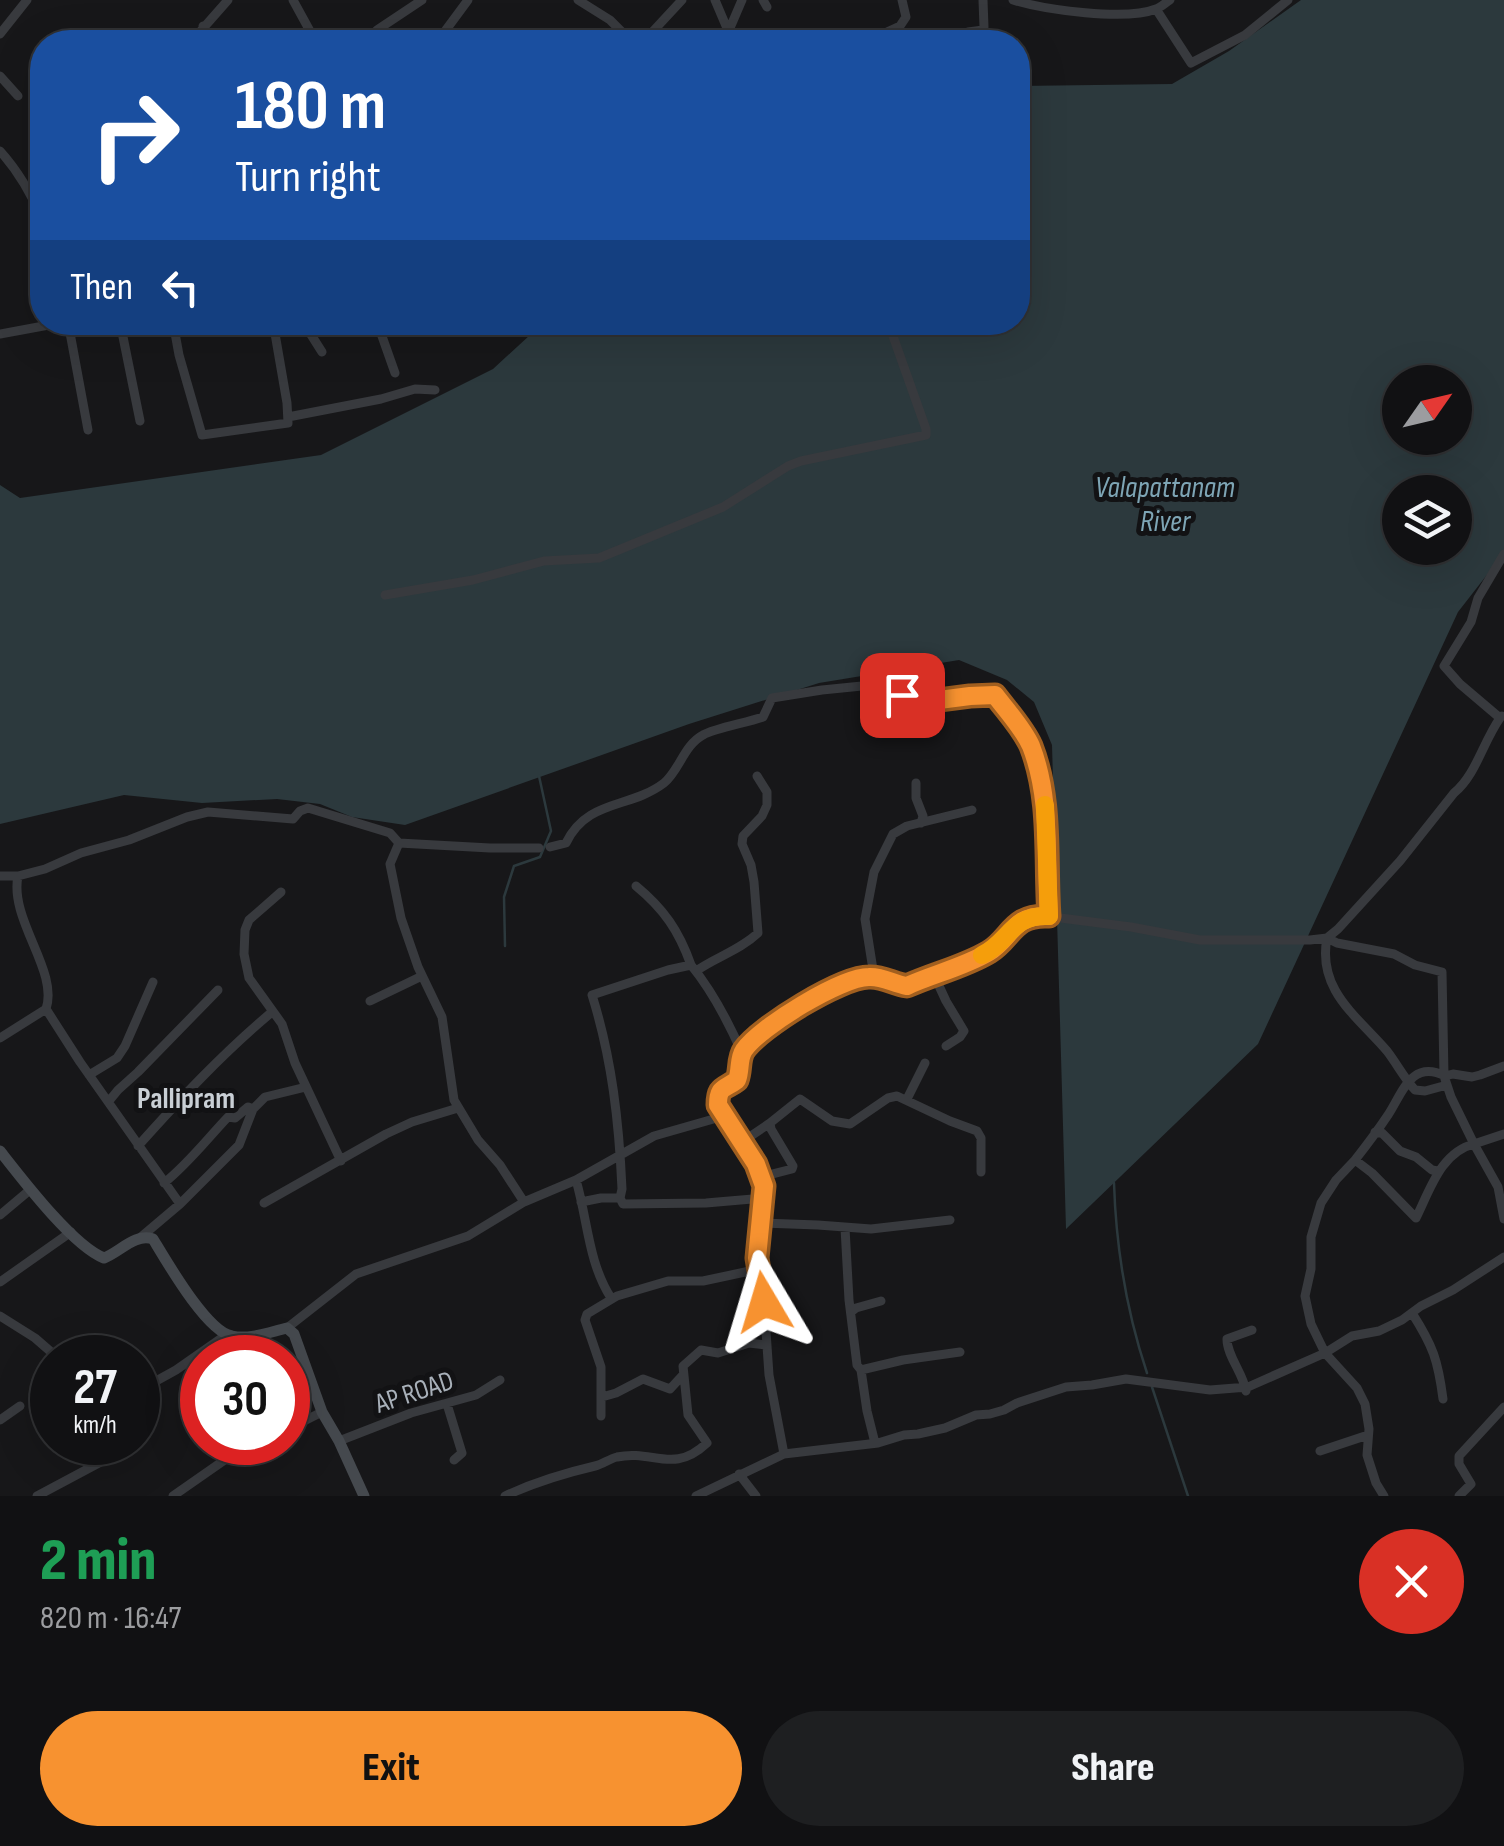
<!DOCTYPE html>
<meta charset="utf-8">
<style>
:root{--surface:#111113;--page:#1e1f21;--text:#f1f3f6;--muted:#9c9da0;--line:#303133;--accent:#f79230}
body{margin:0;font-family:"Sofia Sans Condensed",sans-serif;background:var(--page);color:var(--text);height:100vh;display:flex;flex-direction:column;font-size:38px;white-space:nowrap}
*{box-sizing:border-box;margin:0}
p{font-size:32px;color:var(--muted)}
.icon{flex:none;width:55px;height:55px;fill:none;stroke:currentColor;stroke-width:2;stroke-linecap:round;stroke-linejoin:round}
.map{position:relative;height:1496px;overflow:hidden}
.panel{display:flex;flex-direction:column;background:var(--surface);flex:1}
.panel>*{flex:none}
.banner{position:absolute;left:30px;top:30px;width:1000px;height:305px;border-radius:40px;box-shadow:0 10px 40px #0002,0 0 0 2px var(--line);background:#1a4fa0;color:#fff;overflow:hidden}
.needle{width:65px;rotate:56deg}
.controls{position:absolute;left:1382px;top:365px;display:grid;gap:20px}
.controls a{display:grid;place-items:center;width:90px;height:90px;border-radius:50%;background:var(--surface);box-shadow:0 10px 40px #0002,0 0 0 2px var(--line);font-size:50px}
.speed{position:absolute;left:30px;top:1335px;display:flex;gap:20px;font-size:50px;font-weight:700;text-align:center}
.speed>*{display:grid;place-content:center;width:130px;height:130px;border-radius:50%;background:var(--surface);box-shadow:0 10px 40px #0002,0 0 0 2px var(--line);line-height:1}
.speed small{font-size:25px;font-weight:400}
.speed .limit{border:15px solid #d22;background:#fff;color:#111}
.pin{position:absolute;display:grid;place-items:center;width:85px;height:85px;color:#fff;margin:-42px;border-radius:20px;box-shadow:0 5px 15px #0006}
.me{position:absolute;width:110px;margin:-55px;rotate:353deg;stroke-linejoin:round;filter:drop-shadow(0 0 8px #0008)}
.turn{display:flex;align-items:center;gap:35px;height:210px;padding:0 40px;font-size:45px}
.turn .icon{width:130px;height:130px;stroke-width:2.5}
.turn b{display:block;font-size:70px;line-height:85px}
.then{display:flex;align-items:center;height:95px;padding:0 40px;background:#0003;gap:20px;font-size:38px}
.round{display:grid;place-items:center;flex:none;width:105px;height:105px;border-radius:52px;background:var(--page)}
.head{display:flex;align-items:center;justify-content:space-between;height:170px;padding:0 40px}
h1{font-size:60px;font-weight:800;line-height:75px;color:#1e9e55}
.action{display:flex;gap:20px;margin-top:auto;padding:20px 40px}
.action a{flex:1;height:115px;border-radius:60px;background:var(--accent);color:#111;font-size:40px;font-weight:800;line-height:115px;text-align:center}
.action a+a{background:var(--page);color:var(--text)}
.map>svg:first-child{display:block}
.water{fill:#2c393d;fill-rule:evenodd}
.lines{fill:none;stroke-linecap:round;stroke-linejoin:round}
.stream{stroke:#2c393d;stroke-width:2.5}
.street{stroke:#383a3e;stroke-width:9}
.secondary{stroke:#45494e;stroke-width:11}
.route-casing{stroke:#a15f1f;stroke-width:25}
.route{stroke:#f79230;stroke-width:18}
.slow{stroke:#f59e0b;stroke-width:18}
.labels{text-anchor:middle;stroke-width:10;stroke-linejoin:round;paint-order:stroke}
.street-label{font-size:28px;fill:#a8b0b9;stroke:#121214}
.water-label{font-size:30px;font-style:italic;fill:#7ea5b5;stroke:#121214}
.neighbourhood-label{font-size:30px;font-weight:bold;fill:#c9cfd5;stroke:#121214}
</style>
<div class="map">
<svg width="1504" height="1496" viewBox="0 0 1504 1496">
<rect width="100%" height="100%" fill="#171719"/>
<path class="water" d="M1301 0H1504V553L1458 612 1258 1044 1066 1229 1052 745 1034 702 1007 680 959 660 819 683 689 724 405 825 352 817 320 804 277 799 202 803 124 795 0 824V485L20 498 321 455 493 369 543 323 1018 322V86L1172 84 1229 51ZM1400 382H1455V438H1400ZM1400 492H1455V548H1400Z"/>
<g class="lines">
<path class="stream" d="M505 946 504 897 514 866 540 857 551 831 539 776
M1114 1183C1116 1247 1127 1313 1147 1373
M1152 1387 1188 1496"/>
<path class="street" d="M293 0 316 42
M578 0 610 20 632 42
M715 0 729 33 739 42
M763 0 767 7
M1013 0C1045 10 1126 21 1156 9 1161 7 1165 3 1170 0
M1156 9 1191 63 1245 35 1288 0
M203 26 213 42
M968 32 983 30 984 27 983 0
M0 34 27 0
M191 42 228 0
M383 42 377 30 422 0
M437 42 468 0
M643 42 682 0
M724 42 742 0
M865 42 900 26 906 17 902 0
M0 76 18 96
M0 151C19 172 31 193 42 219
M68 322 88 430
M120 322 140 421
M173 322 179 355 202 435 288 423 287 403 273 322
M303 322 322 352
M377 322 395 373
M0 334 65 322
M288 417 381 399 415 389 435 390
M385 595 473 580 544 561 599 558 723 507 788 466 801 461 926 435V429L888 322
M1502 716 1500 718 1460 684 1444 666 1471 622 1478 598 1504 554
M916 783V798L923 816 921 823
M399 843 390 864 401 918 418 967 442 1017 454 1100 478 1140 500 1165 524 1202
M550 847 566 843C587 799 630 809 664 783 679 771 684 745 703 735 715 728 746 723 763 717L772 698 822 690 892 683 895 685 908 704 970 696 995 695C1007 711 1024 728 1031 746 1052 800 1045 859 1049 916
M0 876H18L45 869 81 853 129 840 187 817 208 812 293 819 300 811 308 808 390 833 399 843 490 848H539
M18 876C9 920 59 971 46 1009
M636 886C664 909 679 931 691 965
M281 892 249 920 245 930 244 954 249 978 282 1024 295 1063 341 1161
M696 971C716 957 740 950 758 933L754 882 751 865 742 844 743 836 762 816 767 805V792L757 776
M934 975 946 1001 964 1031 960 1037 946 1046
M874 976 865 919 874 872 893 834 907 826 972 810
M370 1001 422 976
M0 1038 46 1009 80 1062 180 1204 141 1237
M742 1053C728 1021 713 992 691 965L668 970 592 995C612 1059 619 1122 622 1189L620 1198 623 1204 706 1203 765 1198
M89 1075 117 1058 125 1046 153 982
M1444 1075 1442 972 1415 965 1394 954 1337 943 1327 938C1317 990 1357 1016 1387 1051 1397 1064 1404 1078 1415 1090L1425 1091 1447 1085
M1445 1079 1451 1097 1474 1144 1504 1134
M907 1099 925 1063
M109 1101 118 1090 138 1072 218 990
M724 1116C712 1092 719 1093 737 1080 741 1070 738 1059 744 1050 758 1029 836 981 862 977 878 975 891 983 907 987L992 951 1013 926 1037 915 1131 927 1200 940H1310L1327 938 1338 929 1400 861 1454 793C1476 775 1483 742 1500 718
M1375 1132 1382 1133 1400 1151 1416 1157 1432 1170 1438 1171
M742 1142 770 1123
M138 1146C180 1099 223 1053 272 1012
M1355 1160C1366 1146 1378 1130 1388 1115 1402 1094 1411 1059 1445 1076L1453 1074 1472 1077 1480 1075 1504 1066
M761 1177 792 1169 793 1166 771 1129 770 1123 800 1099 832 1121 850 1124 888 1098 897 1096 950 1121 977 1131 981 1138V1172
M576 1180C588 1221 588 1262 611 1298
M164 1183C188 1164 207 1139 228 1117L235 1118 248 1107 253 1109
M581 1202 601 1198H620
M264 1203 386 1134 412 1122 458 1108
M180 1204 239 1145 253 1109 265 1097 306 1087
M0 1215 31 1189
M762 1223 818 1225 871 1229 950 1220
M845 1228 849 1300 857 1365 861 1370
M0 1282 71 1232
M851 1312 856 1308 881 1301
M1412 1313C1433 1346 1438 1360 1443 1399
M0 1316 35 1338 58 1358
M287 1328 356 1274 468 1236 524 1202 576 1180 654 1136 724 1116 756 1164 764 1186 765 1198 757 1258 764 1302 769 1375 784 1454 696 1496
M138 1391 176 1370 226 1335
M1246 1391C1243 1373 1227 1356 1227 1339L1252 1330
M602 1397 616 1393 643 1379 670 1389 682 1376
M447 1404 462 1453 454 1460
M601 1416V1367L585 1320 587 1314 617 1296 668 1281H703L759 1269
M0 1420 20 1406
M288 1429 322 1412
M339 1441 411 1413 476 1395 500 1380
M875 1443 867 1411 861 1370 903 1360 960 1352
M1320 1451 1368 1435
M784 1454 878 1443 904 1435 918 1434 945 1428 976 1415 990 1414 1004 1410 1017 1403 1066 1387 1092 1385 1126 1379 1210 1390 1248 1387 1325 1353 1352 1336 1379 1331 1402 1320 1421 1306 1453 1290 1504 1257
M739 1474 756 1496
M37 1496 142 1440
M173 1496 226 1459 260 1442
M505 1496C533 1483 565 1473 595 1466 603 1464 609 1459 617 1457 653 1449 673 1475 707 1443L688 1415 683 1366 701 1350 718 1353 749 1343 767 1345
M1384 1496 1376 1483 1367 1455 1369 1429 1365 1404 1357 1388 1325 1353 1311 1324 1305 1296 1311 1269V1237L1321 1203 1336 1180 1355 1160 1372 1173 1416 1218C1430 1190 1441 1152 1474 1144L1498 1187 1504 1219
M1459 1496 1471 1484 1459 1464V1456L1504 1407"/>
<path class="secondary" d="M0 1151C22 1179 73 1246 104 1258 120 1252 135 1233 153 1239 167 1262 207 1332 232 1336 250 1340 270 1332 287 1328L294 1334 322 1412 339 1441 364 1496"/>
</g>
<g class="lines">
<defs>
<path id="route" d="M764 1302 757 1258 764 1186 756 1164 718 1105C718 1086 724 1090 737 1080 741 1070 738 1059 744 1050 760 1027 841 977 869 977 882 976 894 984 907 986 933 974 964 967 989 952 1012 938 1012 914 1049 916 1045 859 1052 800 1031 746 1023 728 1007 711 995 695L970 696 908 704 902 695"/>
</defs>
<use href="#route" class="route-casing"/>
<use href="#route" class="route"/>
<path class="slow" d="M982 955C1009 943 1011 914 1049 916L1045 805"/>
</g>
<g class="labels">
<g class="street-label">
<text transform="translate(414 1391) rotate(-18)" y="10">AP ROAD</text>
</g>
<g class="water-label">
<text x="1165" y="497">Valapattanam<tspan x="1165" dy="34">River</tspan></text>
</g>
<g class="neighbourhood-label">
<text x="186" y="1108">Pallipram</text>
</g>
</g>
</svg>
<div class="controls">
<a><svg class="needle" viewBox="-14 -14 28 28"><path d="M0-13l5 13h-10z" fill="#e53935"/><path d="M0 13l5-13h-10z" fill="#9c9da0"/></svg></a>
<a><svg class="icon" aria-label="layers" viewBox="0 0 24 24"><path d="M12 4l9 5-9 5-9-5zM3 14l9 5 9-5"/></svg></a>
</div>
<div class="speed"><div>27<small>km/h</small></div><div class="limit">30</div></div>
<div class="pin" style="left:902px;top:695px;background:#d93025"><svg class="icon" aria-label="arrive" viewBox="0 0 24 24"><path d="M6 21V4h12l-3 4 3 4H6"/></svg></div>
<svg class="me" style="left:764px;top:1302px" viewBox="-20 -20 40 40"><path d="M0-17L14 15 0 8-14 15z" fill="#f79230" stroke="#fff" stroke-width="4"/></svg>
<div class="banner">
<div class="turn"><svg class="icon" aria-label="right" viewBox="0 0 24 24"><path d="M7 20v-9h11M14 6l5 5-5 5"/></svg><div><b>180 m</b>Turn right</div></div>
<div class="then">Then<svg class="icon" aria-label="left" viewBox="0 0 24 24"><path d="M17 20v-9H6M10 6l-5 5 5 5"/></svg></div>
</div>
</div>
<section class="panel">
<div class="head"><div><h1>2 min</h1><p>820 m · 16:47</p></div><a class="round" style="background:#d93025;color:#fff"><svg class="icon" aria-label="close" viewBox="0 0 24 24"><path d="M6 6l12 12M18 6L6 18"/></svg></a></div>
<div class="action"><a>Exit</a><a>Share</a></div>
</section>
